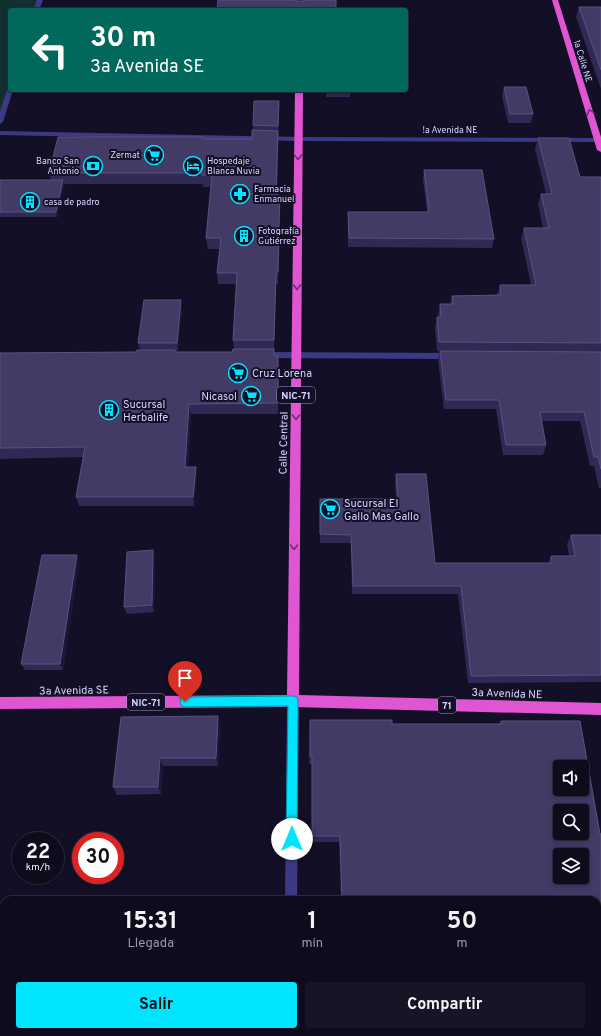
<!DOCTYPE html>
<html lang="es">
<meta charset="utf-8">
<style>
:root{--surface:#0e0b1c;--page:#171425;--text:#f1f3f6;--muted:#9b9ba3;--line:#2e2b3b;--accent:#00e5ff}
body{margin:0;font-family:Overpass,sans-serif;background:var(--page);color:var(--text);height:100vh;display:flex;flex-direction:column;font-size:15px;white-space:nowrap}
*{box-sizing:border-box;margin:0}
p{font-size:13px;color:var(--muted)}
.icon{flex:none;width:22px;height:22px;fill:none;stroke:currentColor;stroke-width:2;stroke-linecap:round;stroke-linejoin:round}
.map{position:relative;flex:1;overflow:hidden}
.details{position:absolute;left:0px;top:896px;width:601px;height:140px;display:flex;flex-direction:column;background:var(--surface);border-radius:12px 12px 0 0;box-shadow:0 2px 6px #0003,0 0 0 1px var(--line)}
.details>*{flex:none}
.hud{position:absolute;left:8px;top:8px;width:400px;height:84px;border-radius:4px;box-shadow:0 2px 6px #0003,0 0 0 1px var(--line);background:#00695c;color:#fff;overflow:hidden}
.controls{position:absolute;left:553px;top:760px;display:grid;gap:8px}
.controls a{display:grid;place-items:center;width:36px;height:36px;border-radius:4px;background:var(--surface);box-shadow:0 2px 6px #0003,0 0 0 1px var(--line);font-size:20px}
.speed{position:absolute;left:12px;top:832px;display:flex;gap:8px;font-size:20px;font-weight:700;text-align:center}
.speed>*{display:grid;place-content:center;width:52px;height:52px;border-radius:50%;background:var(--surface);box-shadow:0 2px 6px #0003,0 0 0 1px var(--line);line-height:1}
.speed small{font-size:10px;font-weight:400}
.speed .limit{border:6px solid #d22;background:#fff;color:#111}
.pin{position:absolute;display:grid;place-items:center;width:34px;height:34px;color:#fff;margin:-41px -17px;border-radius:50% 50% 50% 0;rotate:-45deg;box-shadow:0 0 4px #0007}
.pin .icon{rotate:45deg}
.me{position:absolute;width:44px;margin:-22px;rotate:0deg;stroke-linejoin:round;filter:drop-shadow(0 0 3px #0008)}
.turn{display:flex;align-items:center;gap:14px;height:84px;padding:0 16px;font-size:18px}
.turn .icon{width:52px;height:52px;stroke-width:2.5}
.turn b{display:block;font-size:28px;line-height:34px}
.eta{display:flex;justify-content:space-evenly;align-items:center;height:68px;text-align:center}
.eta b{font-size:24px;font-weight:700;line-height:28px}
.button{display:flex;gap:8px;margin-top:auto;padding:8px 16px}
.button a{flex:1;height:46px;border-radius:4px;background:var(--accent);color:#111;font-size:16px;font-weight:700;line-height:46px;text-align:center}
.button a+a{background:var(--page);color:var(--text)}
.map>svg:first-child{display:block}
.green{fill:#12302f}
.lines{fill:none;stroke-linecap:round;stroke-linejoin:round}
.minor{fill:#3d3a85;fill-rule:evenodd}
.trunk{fill:#e055d1;fill-rule:evenodd}
.wall{fill:#312854;fill-rule:evenodd}
.shaded-wall{fill:#1d163a}
.building{fill:#433a66;stroke:#5a527e;fill-rule:evenodd}
.oneway{stroke:#6f2e73}
.route{fill:#00e5ff;stroke:#0095a6}
.labels{text-anchor:middle;stroke-width:4;stroke-linejoin:round;paint-order:stroke}
.far-street-label{font-size:9px;fill:#d9d4ff;stroke:#130f26}
.far-poi-label{font-size:9px;fill:#d9d4ff;stroke:#130f26;text-anchor:start}
.shield{fill:#130f26;stroke:#9e99be;stroke-width:1}
.shield-label{font-size:10px;font-weight:bold;fill:#d9d4ff}
.poi-label{font-size:11px;fill:#d9d4ff;stroke:#130f26;text-anchor:start}
.street-label{font-size:11px;fill:#d9d4ff;stroke:#130f26}
</style>
<div class="map">
<svg width="601" height="1036" viewBox="0 0 601 1036">
<rect width="100%" height="100%" fill="#130f26"/>
<path class="green" d="M0 0H38L34 10H10V82L0 112Z"/>
<g class="lines">
<path class="minor" d="M37 0H43L39 10H33Z
M10 88V90H13L3 122 0 124V111L7 90Z
M0 131 298 137 601 138V142L298 141 0 135Z
M261 352 453 353 457 356 453 359 261 358 257 355Z
M293 696 297 697 299 701 297 900H285L287 701 289 697Z
M283 1032H297V1036H283Z"/>
<path class="trunk" d="M552 0H558L601 137V152L597 150Z
M295 90H303L299 695 601 703V715L293 707 0 709V697L287 695Z"/>
</g>
<path class="wall" d="M579 7H601V89L576 17Z
M504 87 533 114 531 123H508L502 96Z
M326 90H350V97H326Z
M279 110 277 195H280V234L278 284H276L274 351V356L279 367 278 414H191L188 467 197 477 194 506H79L76 497 83 457 0 459V353L136 352 140 350 138 343 182 309 178 351H176V352H232L234 349 233 340 237 284H218L217 273 220 249H208L206 238 211 187H203V184H64L57 217H0V180H51L49 173 203 139H252L253 130V125Z
M538 138 580 177H601V488H599L594 466H590L580 421H541L546 445 543 455H503L496 409H444L438 360 440 351H437L435 327 437 317H439L438 314 440 304H450L452 296 497 295 500 285H531L521 238 524 228H543L538 204 541 194H546L535 149Z
M424 170 494 239 492 248 348 247V212H427L423 179Z
M396 474 435 563H548L551 556H569L567 544 571 535H601V682L468 683 458 594H352L351 543H320V499H396L395 483Z
M153 550 155 558 154 612 127 614 124 607Z
M79 562 63 670H25L21 664Z
M121 717 220 724 218 766H163L161 794 117 795 113 787Z
M310 720H392V724H499L501 721H580L600 834H601V1036H467V1032H597V900H341L339 842H312V764H309ZM560 767H582V789H560ZM560 811H582V833H560ZM560 855H582V877H560Z
M349 1032H392V1033L390 1035H350Z"/>
<path class="shaded-wall" d="M279 101V110L278 135V126Z
M278 131V142L276 206V195Z
M63 180 65 185 57 217 56 212Z
M280 195V234L278 284V272Z
M276 272V284L274 351V340Z
M181 300 182 309 178 351 177 343Z
M278 356 279 367 278 414Z
M189 404 191 414 187 477 185 467Z
M196 467 197 477 194 506 193 497Z
M153 550 155 558 154 612 152 605Z
M77 555 79 562 63 670 60 664Z
M218 716 220 724 218 766 216 758Z
M160 758 163 766 161 794 158 787Z"/>
<path class="building" d="M218 0H296V1H304V0H336V10H217Z
M579 7H601V70Z
M504 87H526L533 114H510Z
M254 101H279L278 126 253 125Z
M252 130 278 131 276 195H280L279 223 278 272H276L274 340H233L237 273H217L221 238H206L212 175H202V173H49L58 137H203V139H252Z
M538 138H569L580 177H601V343L439 342 437 317H441L440 304H453L452 296 501 295 500 285H536L524 228H549L541 194H552Z
M424 170H482L494 239 349 238 348 212H429Z
M0 180H63L56 212H0Z
M144 300H181L177 343H138Z
M233 349H274V356H278V403L189 404 185 467H196L193 497H76L85 447 0 448V353L136 352 137 350H175V352H232Z
M440 351 601 352V469L598 457H594L584 412H540L546 445H506L499 400H446Z
M396 474H426L435 563H552L551 556H575L571 535H601V675L471 676 461 586H353L351 535 320 534V499H398Z
M153 550 152 605 124 607 127 552Z
M42 555H77L60 664H21Z
M218 716 216 758H160L158 787H113L121 717Z
M310 720H392V724H501V721H580L600 834H601V1036H472L471 1032H597V900H342L340 836H312V756H310ZM560 767H582V789H560ZM560 811H582V833H560ZM560 855H582V877H560Z
M351 1032H392V1033H351Z"/>
<defs><path id="oneway-chevron" d="M-2-3.5L2.5 0L-2 3.5" fill="none" stroke-width="1.6" stroke-linecap="round" stroke-linejoin="round"/></defs>
<g class="oneway">
<use href="#oneway-chevron" transform="translate(590 112) rotate(-107)"/>
<use href="#oneway-chevron" transform="translate(298 157) rotate(90)"/>
<use href="#oneway-chevron" transform="translate(297 287) rotate(90)"/>
<use href="#oneway-chevron" transform="translate(296 417) rotate(91)"/>
<use href="#oneway-chevron" transform="translate(294 547) rotate(91)"/>
</g>
<path class="route" d="M293 696 297 697 298 701 297 839 296 843 292 844 288 843 286 839 288 706 185 707 181 705 180 702 181 698 185 697Z"/>
<defs>
<symbol id="supermarket-ring" viewBox="-11 -11 22 22"><circle r="9.5" fill="#130f26" stroke="#00e5ff" stroke-width="1.5"/><path d="M-6-5.5h2.5l.6 2H6L4.5 2H-2.5L-4.4-4H-6ZM-1.5 3.2a1.3 1.3 0 1 0 .1 0ZM3 3.2a1.3 1.3 0 1 0 .1 0Z" fill="#00e5ff"/></symbol>
<symbol id="bank-ring" viewBox="-11 -11 22 22"><circle r="9.5" fill="#130f26" stroke="#00e5ff" stroke-width="1.5"/><path d="M-6-4H6V4H-6ZM0-2.3a2.3 2.3 0 1 0 0 4.6a2.3 2.3 0 1 0 0-4.6Z" fill="#00e5ff"/></symbol>
<symbol id="hotel-ring" viewBox="-11 -11 22 22"><circle r="9.5" fill="#130f26" stroke="#00e5ff" stroke-width="1.5"/><path d="M-6-4.5h1.5V1H6V5H4.5V3h-9V5H-6ZM-4 0a1.8 1.8 0 1 1 3.6 0ZM.5 0V-2.5h3Q6-2.5 6 0Z" fill="#00e5ff"/></symbol>
<symbol id="pharmacy-ring" viewBox="-11 -11 22 22"><circle r="9.5" fill="#130f26" stroke="#00e5ff" stroke-width="1.5"/><path d="M-2-6h4v4h4v4h-4v4h-4v-4h-4v-4h4Z" fill="#00e5ff"/></symbol>
<symbol id="building-ring" viewBox="-11 -11 22 22"><circle r="9.5" fill="#130f26" stroke="#00e5ff" stroke-width="1.5"/><path d="M-4-6H4V6H1V3H-1V6H-4ZM-2.5-4.3h1.7v1.8h-1.7ZM.8-4.3h1.7v1.8H.8ZM-2.5-1h1.7V.8h-1.7ZM.8-1h1.7V.8H.8Z" fill="#00e5ff"/></symbol>
</defs>
<g fill-rule="evenodd">
<use href="#supermarket-ring" x="143" y="144" width="22" height="22"/>
<use href="#bank-ring" x="82" y="155" width="22" height="22"/>
<use href="#hotel-ring" x="182" y="155" width="22" height="22"/>
<use href="#pharmacy-ring" x="229" y="183" width="22" height="22"/>
<use href="#building-ring" x="19" y="191" width="22" height="22"/>
<use href="#building-ring" x="233" y="225" width="22" height="22"/>
<use href="#supermarket-ring" x="227" y="362" width="22" height="22"/>
<use href="#supermarket-ring" x="240" y="385" width="22" height="22"/>
<use href="#building-ring" x="98" y="399" width="22" height="22"/>
<use href="#supermarket-ring" x="319" y="498" width="22" height="22"/>
</g>
<g class="labels">
<g class="far-street-label">
<text transform="translate(583 61) rotate(73)" y="3">1a Calle NE</text>
<text x="450" y="133">!a Avenida NE</text>
</g>
<g class="far-poi-label">
<text x="140" y="158" text-anchor="end">Zermat</text>
<text x="79" y="164" text-anchor="end">Banco San<tspan x="79" dy="10">Antonio</tspan></text>
<text x="207" y="164">Hospedaje<tspan x="207" dy="10">Blanca Nuvia</tspan></text>
<text x="254" y="192">Farmacia<tspan x="254" dy="10">Enmanuel</tspan></text>
<text x="44" y="205">casa de padro</text>
<text x="258" y="234">Fotografía<tspan x="258" dy="10">Gutiérrez</tspan></text>
</g>
<g class="shield">
<rect x="277" y="387" width="38" height="16" rx="3"/>
<rect x="127" y="694" width="38" height="16" rx="3"/>
<rect x="438" y="697" width="18" height="16" rx="3"/>
</g>
<g class="shield-label">
<text x="296" y="399">NIC-71</text>
<text x="146" y="706">NIC-71</text>
<text x="447" y="709">71</text>
</g>
<g class="poi-label">
<text x="252" y="377">Cruz Lorena</text>
<text x="237" y="400" text-anchor="end">Nicasol</text>
<text x="123" y="408">Sucursal<tspan x="123" dy="13">Herbalife</tspan></text>
<text x="344" y="507">Sucursal El<tspan x="344" dy="13">Gallo Mas Gallo</tspan></text>
</g>
<g class="street-label">
<text transform="translate(283 443) rotate(-89)" y="4">Calle Central</text>
<text transform="translate(74 690) rotate(-1)" y="4">3a Avenida SE</text>
<text transform="translate(507 693) rotate(2)" y="4">3a Avenida NE</text>
</g>
</g>
</svg>
<div class="controls">
<a><svg class="icon" aria-label="sound" viewBox="0 0 24 24"><path d="M4 9h4l5-4v14l-5-4H4zM17 9q2 3 0 6"/></svg></a>
<a><svg class="icon" aria-label="search" viewBox="0 0 24 24"><circle cx="10" cy="10" r="6"/><path d="M15 15l6 6"/></svg></a>
<a><svg class="icon" aria-label="layers" viewBox="0 0 24 24"><path d="M12 4l9 5-9 5-9-5zM3 14l9 5 9-5"/></svg></a>
</div>
<div class="speed"><div>22<small>km/h</small></div><div class="limit">30</div></div>
<div class="pin" style="left:185px;top:702px;background:#d93025"><svg class="icon" aria-label="arrive" viewBox="0 0 24 24"><path d="M6 21V4h12l-3 4 3 4H6"/></svg></div>
<svg class="me" style="left:292px;top:839px" viewBox="-20 -20 40 40"><circle r="19" fill="#fff"/><path d="M0-13L10 11 0 6-10 11z" fill="#00e5ff"/></svg>
<div class="hud">
<div class="turn"><svg class="icon" aria-label="left" viewBox="0 0 24 24"><path d="M17 20v-9H6M10 6l-5 5 5 5"/></svg><div><b>30 m</b>3a Avenida SE</div></div>
</div>
<section class="details">
<div class="eta">
<div><b>15:31</b><p>Llegada</p></div>
<div><b>1</b><p>min</p></div>
<div><b>50</b><p>m</p></div>
</div>
<div class="button"><a>Salir</a><a>Compartir</a></div>
</section>
</div>
